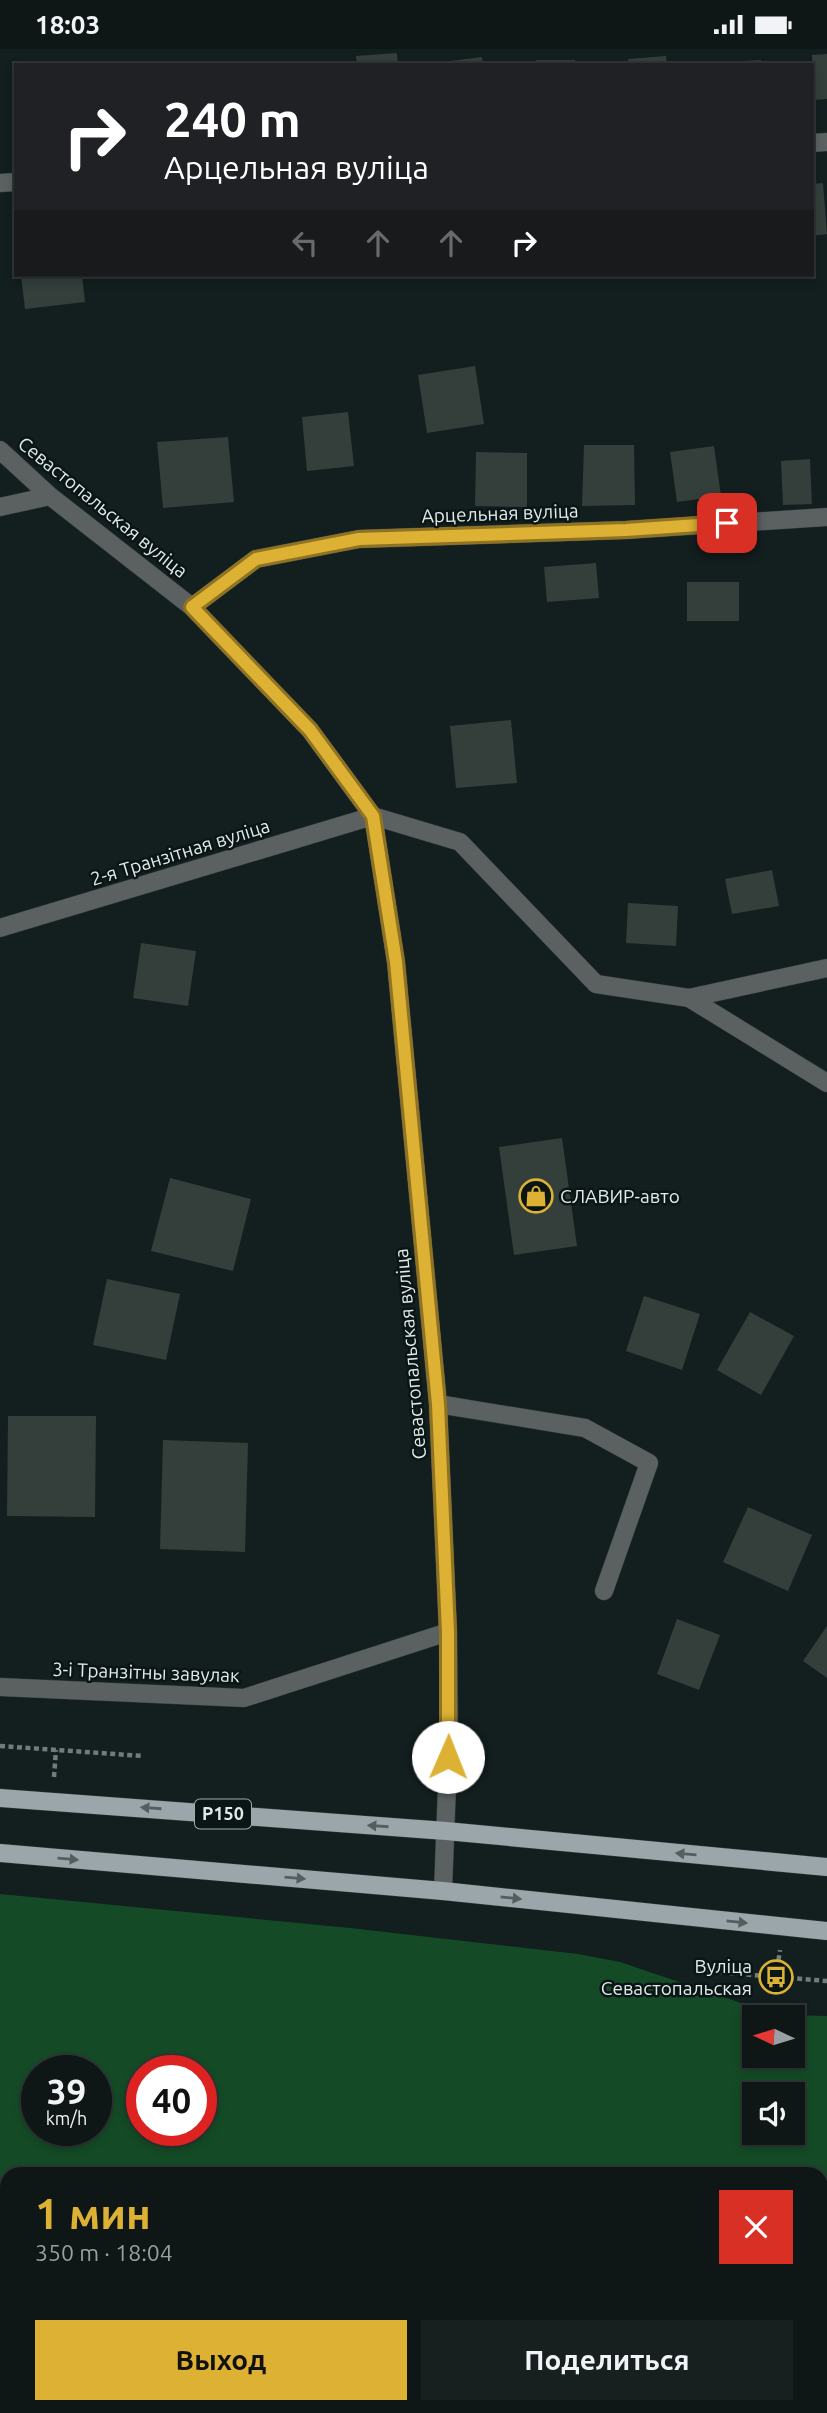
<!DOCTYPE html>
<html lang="ru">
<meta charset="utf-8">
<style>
:root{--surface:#0e1616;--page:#171f1f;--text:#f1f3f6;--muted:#9b9fa1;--line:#2e3535;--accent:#ddb133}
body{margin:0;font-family:Ubuntu,sans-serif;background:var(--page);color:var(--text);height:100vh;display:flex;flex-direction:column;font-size:26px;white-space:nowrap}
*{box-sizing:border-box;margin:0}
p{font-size:23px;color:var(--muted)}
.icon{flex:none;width:38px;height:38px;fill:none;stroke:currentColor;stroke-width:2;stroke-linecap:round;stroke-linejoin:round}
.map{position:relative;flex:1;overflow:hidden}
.details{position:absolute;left:0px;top:2118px;width:828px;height:247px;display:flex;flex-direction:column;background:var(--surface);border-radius:21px 21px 0 0;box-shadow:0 4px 10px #0003,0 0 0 2px var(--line)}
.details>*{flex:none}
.hud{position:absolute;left:14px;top:14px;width:800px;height:214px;border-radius:0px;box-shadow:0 4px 10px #0003,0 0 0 2px var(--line);background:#202124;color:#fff;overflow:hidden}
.needle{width:46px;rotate:274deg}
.controls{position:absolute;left:742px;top:1956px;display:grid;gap:14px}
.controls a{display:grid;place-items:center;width:63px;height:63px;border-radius:0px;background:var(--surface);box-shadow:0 4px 10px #0003,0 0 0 2px var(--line);font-size:35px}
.speed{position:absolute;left:21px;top:2006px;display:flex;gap:14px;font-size:35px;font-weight:700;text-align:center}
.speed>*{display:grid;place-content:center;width:91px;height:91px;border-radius:50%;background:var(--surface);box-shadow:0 4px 10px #0003,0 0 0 2px var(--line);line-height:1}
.speed small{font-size:18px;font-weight:400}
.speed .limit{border:10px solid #d22;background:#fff;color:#111}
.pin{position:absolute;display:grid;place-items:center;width:60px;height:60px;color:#fff;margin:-30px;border-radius:14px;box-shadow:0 4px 10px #0006}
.me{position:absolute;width:77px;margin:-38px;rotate:1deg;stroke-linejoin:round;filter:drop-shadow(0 0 5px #0008)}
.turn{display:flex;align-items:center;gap:24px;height:147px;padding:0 35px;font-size:32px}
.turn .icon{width:91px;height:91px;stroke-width:2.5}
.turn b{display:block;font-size:49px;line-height:60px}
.lanes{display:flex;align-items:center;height:66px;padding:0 35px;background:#0003;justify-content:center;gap:35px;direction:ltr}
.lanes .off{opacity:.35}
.round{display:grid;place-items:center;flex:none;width:74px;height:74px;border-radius:0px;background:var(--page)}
.overview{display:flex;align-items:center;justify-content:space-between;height:119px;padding:0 35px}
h1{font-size:42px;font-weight:600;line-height:52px;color:var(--accent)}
.cta{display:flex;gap:14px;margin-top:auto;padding:14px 35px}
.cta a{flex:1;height:80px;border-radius:0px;background:var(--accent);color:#111;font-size:28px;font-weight:600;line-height:80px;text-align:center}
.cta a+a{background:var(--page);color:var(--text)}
.status{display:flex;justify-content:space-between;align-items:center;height:49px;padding:0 35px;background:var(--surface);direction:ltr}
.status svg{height:19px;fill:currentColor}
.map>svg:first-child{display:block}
.green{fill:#144b26;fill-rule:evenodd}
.forest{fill:url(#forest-crowns)}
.building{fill:#343f3b}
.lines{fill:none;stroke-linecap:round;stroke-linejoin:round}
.minor-casing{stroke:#303b3a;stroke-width:19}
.major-casing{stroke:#303b3a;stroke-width:19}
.path{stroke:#727c7b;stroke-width:4.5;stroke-dasharray:5 3.5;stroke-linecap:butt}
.minor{stroke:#5b6061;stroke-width:18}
.major{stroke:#9aa6a9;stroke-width:18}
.oneway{fill:#525e5f}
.route-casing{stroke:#907321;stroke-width:18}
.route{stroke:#ddb133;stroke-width:12}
.labels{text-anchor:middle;stroke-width:5;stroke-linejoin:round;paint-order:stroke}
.shield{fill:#0a1515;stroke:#a1aaa9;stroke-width:2}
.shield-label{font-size:18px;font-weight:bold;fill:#e2eae9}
.street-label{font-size:19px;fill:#e2eae9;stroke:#0a1515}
.poi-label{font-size:19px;fill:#e2eae9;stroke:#0a1515;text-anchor:start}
</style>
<div class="status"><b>18:03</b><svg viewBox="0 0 49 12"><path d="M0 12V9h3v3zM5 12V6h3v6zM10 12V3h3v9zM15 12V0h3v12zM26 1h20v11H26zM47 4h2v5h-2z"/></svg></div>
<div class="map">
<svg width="827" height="2364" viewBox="0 0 827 2364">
<defs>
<pattern id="forest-crowns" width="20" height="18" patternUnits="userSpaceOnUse" patternTransform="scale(1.75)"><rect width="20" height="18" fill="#134e28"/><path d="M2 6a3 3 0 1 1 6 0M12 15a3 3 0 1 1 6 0" fill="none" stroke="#356847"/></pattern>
</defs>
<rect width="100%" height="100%" fill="#131e1e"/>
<path class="green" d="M0 1845 350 1879 578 1905 620 1913 753 1958 785 1966 827 1967V2364H0ZM754 1969H793V2007H754ZM37 2021H96V2081H37ZM142 2021H201V2081H142ZM754 2046H793V2084H754ZM7 2124H821V2357H7Z"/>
<path class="forest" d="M821 2274 827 2275V2364H511V2357H821Z"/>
<path class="building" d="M397 4 398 16H357L356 7Z
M827 5V50L814 51 812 6Z
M666 7 667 16H629L628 10Z
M482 8 483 16H442V13Z
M536 11H575V16H536Z
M761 11V16H724L723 13Z
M823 134 827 185 812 187V135Z
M21 226H82L85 253 25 260Z
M475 317 484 375 427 384 418 326Z
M348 363 354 417 307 422 302 368Z
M228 388 234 453 163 459 157 393Z
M584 396H634L635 456 582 457Z
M714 397 721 447 677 453 670 403Z
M476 403 527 404V458L475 457Z
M810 410 812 455 783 456 781 412Z
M596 514 599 549 547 553 544 518Z
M687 533H739V572H687Z
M511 671 517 734 456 739 450 677Z
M772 821 779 857 732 865 725 830Z
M628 854 678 857 676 897 626 894Z
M141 894 196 902 188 957 133 949Z
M562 1089 577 1197 514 1206 499 1098Z
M170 1129 251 1150 233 1222 151 1202Z
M107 1230 180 1245 166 1311 93 1296Z
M644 1247 700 1265 682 1321 626 1302Z
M750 1263 794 1287 761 1346 717 1321Z
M8 1367H96L95 1468 7 1467Z
M163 1391 248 1394 245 1503 160 1500Z
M748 1458 812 1486 788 1542 723 1513Z
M677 1570 720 1586 699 1641 657 1625Z
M827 1577V1629L803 1612Z"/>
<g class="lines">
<defs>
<path id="minor" d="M812 94 827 93
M0 134 16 133
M0 401 50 447 192 558 310 681 373 767 396 913 438 1355 448 1583 449 1684 443 1842
M0 458 50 447
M192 558 256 510 359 490 626 481 827 468
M373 767 460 793 596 935 689 949 827 919
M0 879 373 767
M689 949 827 1034
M438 1355 585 1379 649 1414 604 1542
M0 1638 244 1649 448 1583"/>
<path id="major" d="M0 1749 446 1782 827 1818
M0 1804 443 1842 827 1882"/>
</defs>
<use href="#minor" class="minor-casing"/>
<use href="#major" class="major-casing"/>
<path class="path" d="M0 1697 143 1707
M54 1728 56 1701
M704 1922 827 1932
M776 1928 780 1901"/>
<use href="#minor" class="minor"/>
<use href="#major" class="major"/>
</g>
<defs><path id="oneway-solid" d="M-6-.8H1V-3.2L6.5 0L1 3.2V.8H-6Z" transform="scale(1.75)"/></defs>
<g class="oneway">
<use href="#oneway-solid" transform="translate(151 1759) rotate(-176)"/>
<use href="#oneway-solid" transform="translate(378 1777) rotate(-176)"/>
<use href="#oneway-solid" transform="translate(686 1805) rotate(-175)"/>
<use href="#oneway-solid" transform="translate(68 1810) rotate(5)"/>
<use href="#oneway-solid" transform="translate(295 1829) rotate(5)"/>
<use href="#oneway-solid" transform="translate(511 1849) rotate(6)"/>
<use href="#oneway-solid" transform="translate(737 1873) rotate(6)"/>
</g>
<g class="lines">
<defs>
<path id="route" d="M448 1708V1583L438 1355 396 913 373 767 310 681 192 558 256 510 359 490 626 481 727 474"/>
</defs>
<use href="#route" class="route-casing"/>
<use href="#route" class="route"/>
</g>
<defs>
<symbol id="shop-ring" viewBox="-11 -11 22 22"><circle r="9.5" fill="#0a1515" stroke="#ddb133" stroke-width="1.5"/><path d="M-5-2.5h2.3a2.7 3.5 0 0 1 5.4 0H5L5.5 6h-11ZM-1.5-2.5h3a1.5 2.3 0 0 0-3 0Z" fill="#ddb133"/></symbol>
<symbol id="bus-ring" viewBox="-11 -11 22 22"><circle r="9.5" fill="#0a1515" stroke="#ddb133" stroke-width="1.5"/><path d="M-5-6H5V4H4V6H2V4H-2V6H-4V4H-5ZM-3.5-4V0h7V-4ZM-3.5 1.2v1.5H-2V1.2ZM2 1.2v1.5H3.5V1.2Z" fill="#ddb133"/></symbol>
</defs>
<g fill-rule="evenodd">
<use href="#shop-ring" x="517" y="1128" width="38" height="38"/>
<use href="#bus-ring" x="757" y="1909" width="38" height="38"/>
</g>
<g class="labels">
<rect class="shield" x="195" y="1750.5" width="56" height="29" rx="5"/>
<g class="shield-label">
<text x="223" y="1771">Р150</text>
</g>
<g class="street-label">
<text transform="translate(103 458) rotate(39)" y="7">Севастопальская вуліца</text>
<text transform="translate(500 464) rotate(-2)" y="7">Арцельная вуліца</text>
<text transform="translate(180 803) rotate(-17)" y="7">2-я Транзітная вуліца</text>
<text transform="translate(410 1305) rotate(-95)" y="7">Севастопальская вуліца</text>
<text transform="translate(146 1623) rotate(2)" y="7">3-і Транзітны завулак</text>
</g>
<g class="poi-label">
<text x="560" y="1154">СЛАВИР-авто</text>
<text x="752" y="1924" text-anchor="end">Вуліца<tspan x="752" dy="22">Севастопальская</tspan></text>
</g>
</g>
</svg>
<div class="controls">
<a><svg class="needle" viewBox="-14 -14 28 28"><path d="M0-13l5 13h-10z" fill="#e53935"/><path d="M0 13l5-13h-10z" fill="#9b9fa1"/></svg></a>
<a><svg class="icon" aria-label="sound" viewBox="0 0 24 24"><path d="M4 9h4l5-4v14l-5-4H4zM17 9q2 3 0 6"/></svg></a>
</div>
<div class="speed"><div>39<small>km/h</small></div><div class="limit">40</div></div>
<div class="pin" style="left:727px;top:474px;background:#d93025"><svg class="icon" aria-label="arrive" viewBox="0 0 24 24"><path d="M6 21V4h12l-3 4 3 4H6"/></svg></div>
<svg class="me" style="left:448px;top:1708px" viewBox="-20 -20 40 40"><circle r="19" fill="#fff"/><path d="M0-13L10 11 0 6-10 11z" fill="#ddb133"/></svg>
<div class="hud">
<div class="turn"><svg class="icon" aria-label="right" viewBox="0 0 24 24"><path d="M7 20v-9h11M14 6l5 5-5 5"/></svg><div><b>240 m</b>Арцельная вуліца</div></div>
<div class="lanes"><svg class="icon off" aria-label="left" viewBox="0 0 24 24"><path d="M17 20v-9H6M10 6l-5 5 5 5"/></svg><svg class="icon off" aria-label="ahead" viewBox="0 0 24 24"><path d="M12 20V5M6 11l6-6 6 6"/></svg><svg class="icon off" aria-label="ahead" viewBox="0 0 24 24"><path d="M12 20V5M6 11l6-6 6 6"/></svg><svg class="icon" aria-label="right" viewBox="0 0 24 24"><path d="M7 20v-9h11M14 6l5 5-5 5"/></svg></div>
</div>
<section class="details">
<div class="overview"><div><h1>1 мин</h1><p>350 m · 18:04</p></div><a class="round" style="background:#d93025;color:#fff"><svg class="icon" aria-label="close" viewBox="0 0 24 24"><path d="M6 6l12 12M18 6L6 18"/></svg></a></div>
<div class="cta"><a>Выход</a><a>Поделиться</a></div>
</section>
</div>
